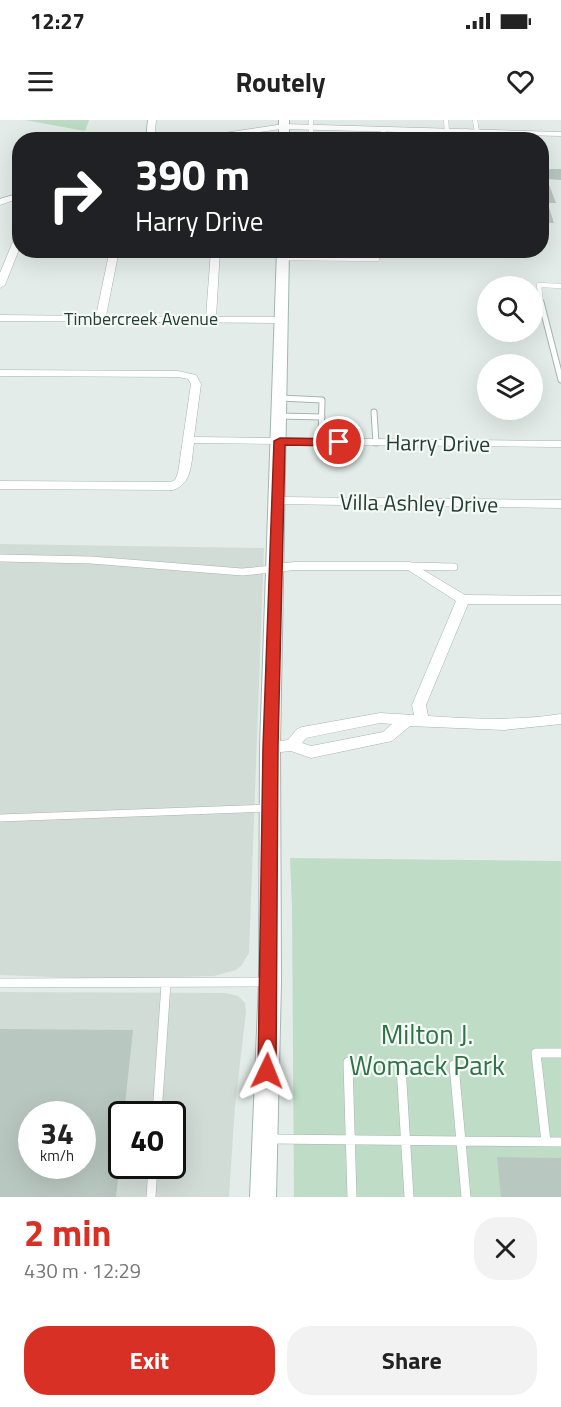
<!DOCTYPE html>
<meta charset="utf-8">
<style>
:root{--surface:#fff;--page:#f2f2f2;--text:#222;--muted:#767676;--accent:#d93025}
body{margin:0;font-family:"Titillium Web",sans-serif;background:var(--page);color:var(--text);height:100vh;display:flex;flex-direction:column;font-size:22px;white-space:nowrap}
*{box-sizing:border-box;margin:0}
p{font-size:20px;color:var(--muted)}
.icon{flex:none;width:33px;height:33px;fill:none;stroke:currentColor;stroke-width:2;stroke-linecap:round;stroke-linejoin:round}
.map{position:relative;height:1077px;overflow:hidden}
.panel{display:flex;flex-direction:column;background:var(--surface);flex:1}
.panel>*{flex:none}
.hud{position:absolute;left:12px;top:12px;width:537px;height:126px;border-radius:24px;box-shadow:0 6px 24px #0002;background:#202124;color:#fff;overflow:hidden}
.fabs{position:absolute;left:477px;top:156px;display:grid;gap:12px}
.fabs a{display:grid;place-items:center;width:66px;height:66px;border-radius:50%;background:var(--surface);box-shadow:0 6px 24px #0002;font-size:30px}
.speed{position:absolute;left:18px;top:981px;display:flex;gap:12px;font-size:30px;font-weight:700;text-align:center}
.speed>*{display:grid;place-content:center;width:78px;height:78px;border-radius:50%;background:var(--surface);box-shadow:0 6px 24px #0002;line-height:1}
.speed small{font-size:15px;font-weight:400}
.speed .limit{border:3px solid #111;border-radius:9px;background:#fff;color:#111}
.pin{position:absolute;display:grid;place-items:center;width:51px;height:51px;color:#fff;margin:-26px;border:3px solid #fff;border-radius:50%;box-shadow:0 2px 6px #0007}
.me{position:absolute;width:66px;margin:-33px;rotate:2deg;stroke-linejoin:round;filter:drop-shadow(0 0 4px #0008)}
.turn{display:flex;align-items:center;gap:21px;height:126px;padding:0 24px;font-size:27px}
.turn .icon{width:78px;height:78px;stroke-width:2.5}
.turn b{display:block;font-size:42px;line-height:51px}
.round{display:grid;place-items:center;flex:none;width:63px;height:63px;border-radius:24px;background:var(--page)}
.summary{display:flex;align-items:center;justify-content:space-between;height:102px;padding:0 24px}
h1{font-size:36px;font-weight:700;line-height:45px;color:var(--accent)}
.cta{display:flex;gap:12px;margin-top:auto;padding:12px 24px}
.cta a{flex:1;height:69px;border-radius:24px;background:var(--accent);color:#fff;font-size:24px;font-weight:700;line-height:69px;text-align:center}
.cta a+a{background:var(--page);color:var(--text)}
.status{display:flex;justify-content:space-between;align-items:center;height:42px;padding:0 30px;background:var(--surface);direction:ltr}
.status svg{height:16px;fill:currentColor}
header{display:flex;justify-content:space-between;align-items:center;height:78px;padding:0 24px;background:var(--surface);font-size:27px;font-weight:700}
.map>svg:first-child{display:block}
.built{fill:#d2dcd7;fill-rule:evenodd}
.green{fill:#bedcc6}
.building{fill:#b9c7c1;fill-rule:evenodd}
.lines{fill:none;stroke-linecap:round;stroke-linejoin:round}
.lane-far3-casing{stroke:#a6b4af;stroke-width:5}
.lane-far2-casing{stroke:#a6b4af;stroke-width:7}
.lane-far1-casing{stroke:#a6b4af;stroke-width:8}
.lane-casing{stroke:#a6b4af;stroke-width:10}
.street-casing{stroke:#a6b4af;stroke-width:1}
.secondary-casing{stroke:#a2b7b0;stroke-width:2}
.lane-far3{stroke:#fff;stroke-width:4.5}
.lane-far2{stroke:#fff;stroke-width:5}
.lane-far1{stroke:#fff;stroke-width:7}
.lane{stroke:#fff;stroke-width:9}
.street{fill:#fff;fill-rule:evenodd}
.secondary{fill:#fff;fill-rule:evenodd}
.route{fill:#d93025;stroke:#8d1f18;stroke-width:1.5}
.labels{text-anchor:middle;stroke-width:4.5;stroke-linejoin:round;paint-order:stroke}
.far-street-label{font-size:18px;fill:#243d36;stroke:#f4f9f6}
.street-label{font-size:22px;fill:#243d36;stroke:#f4f9f6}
.near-park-label{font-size:27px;fill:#30714a;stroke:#f4f9f6}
</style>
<div class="status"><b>12:27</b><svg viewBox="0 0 49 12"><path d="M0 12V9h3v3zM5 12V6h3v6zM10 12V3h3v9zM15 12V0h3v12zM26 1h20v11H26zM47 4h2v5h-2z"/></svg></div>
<header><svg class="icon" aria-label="menu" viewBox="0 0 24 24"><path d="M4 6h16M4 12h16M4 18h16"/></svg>Routely<svg class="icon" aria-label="heart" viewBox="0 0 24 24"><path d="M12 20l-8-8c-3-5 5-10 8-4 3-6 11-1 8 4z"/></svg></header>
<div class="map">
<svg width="561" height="1077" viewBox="0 0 561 1077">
<rect width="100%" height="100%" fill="#e3ece8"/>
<path class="built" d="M0 424 264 428 249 833 241 846 236 850 214 856 104 859 0 855Z
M0 872 226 873 238 876 245 883 246 892 235 986 229 1077H0ZM32 994H82V1046H32ZM122 994H172V1046H122Z"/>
<path class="green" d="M25 0H89L85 11Z
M290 738 561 741V1077H294L292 784Z"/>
<path class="building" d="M544 49H561V60L547 59Z
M542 62H548L556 83H542Z
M542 84H548L554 103H542Z
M320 130H392V136L319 134Z
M0 909 133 910 124 994H122V1020L116 1077H0ZM32 994H82V1046H32Z
M497 1037 561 1038V1077H501Z"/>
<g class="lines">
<defs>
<path id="lane-far3" d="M311 0V20
M446 0 447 11
M475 0 477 12
M383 10 384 17 402 19 404 10
M432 11 433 20
M466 11V20
M283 138 377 139
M541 184 539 165 561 166"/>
<path id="lane-far2" d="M541 182 561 260
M280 278 322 280 321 322
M374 292 376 323
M280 296 322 297"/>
<path id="lane-far1" d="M0 438 91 440 242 452 273 449
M410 446 454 447
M0 698 267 688"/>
<path id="lane" d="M0 863 267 862
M348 942 352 1077
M454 945 466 1077
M401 946 409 1077
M157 994 166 864
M270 1019 561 1022
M546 1022 536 933H561
M151 1077 153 1046"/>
<path id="street" d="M148 0H156L154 20H146Z
M284 4 561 12V16L281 9 203 20H178Z
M20 73V78L0 85V79Z
M20 111V127L5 165 0 168V153L16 114Z
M112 130H122L118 135 106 196 206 197 211 130H220L216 197H281L286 200 281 203 0 201V195L96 196 109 134Z
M0 250 178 251 196 255 201 264 194 317 561 321V327L194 323C191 341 193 364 173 370L0 369V361L171 362 175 360 178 353 191 264 188 259 178 257 0 256Z
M277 377 561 380V388L273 384 271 381 273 378Z
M295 442H410L465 475 561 476V484H468L426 585 428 596C473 599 517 601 561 594V604L504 610 410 606 392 621 311 638 291 631 270 633 265 631 263 627 265 623 288 620 297 609 302 607 380 593 414 595 412 585 456 481 408 450H295L275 452 269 448 275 444ZM380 603 392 604 383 612 311 626 302 623 306 618Z"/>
<path id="secondary" d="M279 0H289V20H279Z
M277 130H289L280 627 281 862 276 1077H250L259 862 260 627Z"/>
</defs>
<use href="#lane-far3" class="lane-far3-casing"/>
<use href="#lane-far2" class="lane-far2-casing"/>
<use href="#lane-far1" class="lane-far1-casing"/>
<use href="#lane" class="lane-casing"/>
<use href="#street" class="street-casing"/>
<use href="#secondary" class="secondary-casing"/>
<use href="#lane-far3" class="lane-far3"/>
<use href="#lane-far2" class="lane-far2"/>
<use href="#lane-far1" class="lane-far1"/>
<use href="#lane" class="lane"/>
<use href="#street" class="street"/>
<use href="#secondary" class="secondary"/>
</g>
<path class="route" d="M280 318 339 319 345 322 339 326 285 325 278 627 276 951 273 958 267 960 261 958 258 951 263 627 274 321Z"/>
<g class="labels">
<g class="far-street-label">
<text x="141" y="205">Timbercreek Avenue</text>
</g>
<g class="street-label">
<text transform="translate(438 323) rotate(1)" y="8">Harry Drive</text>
<text transform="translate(419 383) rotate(1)" y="8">Villa Ashley Drive</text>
</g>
<g class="near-park-label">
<text x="427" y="924">Milton J.<tspan x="427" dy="31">Womack Park</tspan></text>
</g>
</g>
</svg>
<div class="fabs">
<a><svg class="icon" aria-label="search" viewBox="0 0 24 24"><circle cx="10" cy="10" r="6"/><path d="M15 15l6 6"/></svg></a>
<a><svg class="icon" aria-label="layers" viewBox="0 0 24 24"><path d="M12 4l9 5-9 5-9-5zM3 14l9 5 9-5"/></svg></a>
</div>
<div class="speed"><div>34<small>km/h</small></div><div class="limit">40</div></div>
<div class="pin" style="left:339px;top:322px;background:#d93025"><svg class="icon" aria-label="arrive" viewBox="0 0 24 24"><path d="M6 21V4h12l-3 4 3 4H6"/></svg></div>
<svg class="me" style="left:267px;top:951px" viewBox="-20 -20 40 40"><path d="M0-17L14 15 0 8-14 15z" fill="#d93025" stroke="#fff" stroke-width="4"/></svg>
<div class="hud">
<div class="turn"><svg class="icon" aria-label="right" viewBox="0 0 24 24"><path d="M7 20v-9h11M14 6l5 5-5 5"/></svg><div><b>390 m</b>Harry Drive</div></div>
</div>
</div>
<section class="panel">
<div class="summary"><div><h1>2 min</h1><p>430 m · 12:29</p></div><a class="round"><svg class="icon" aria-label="close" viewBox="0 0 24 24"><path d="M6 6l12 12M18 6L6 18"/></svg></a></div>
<div class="cta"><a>Exit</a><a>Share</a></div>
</section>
